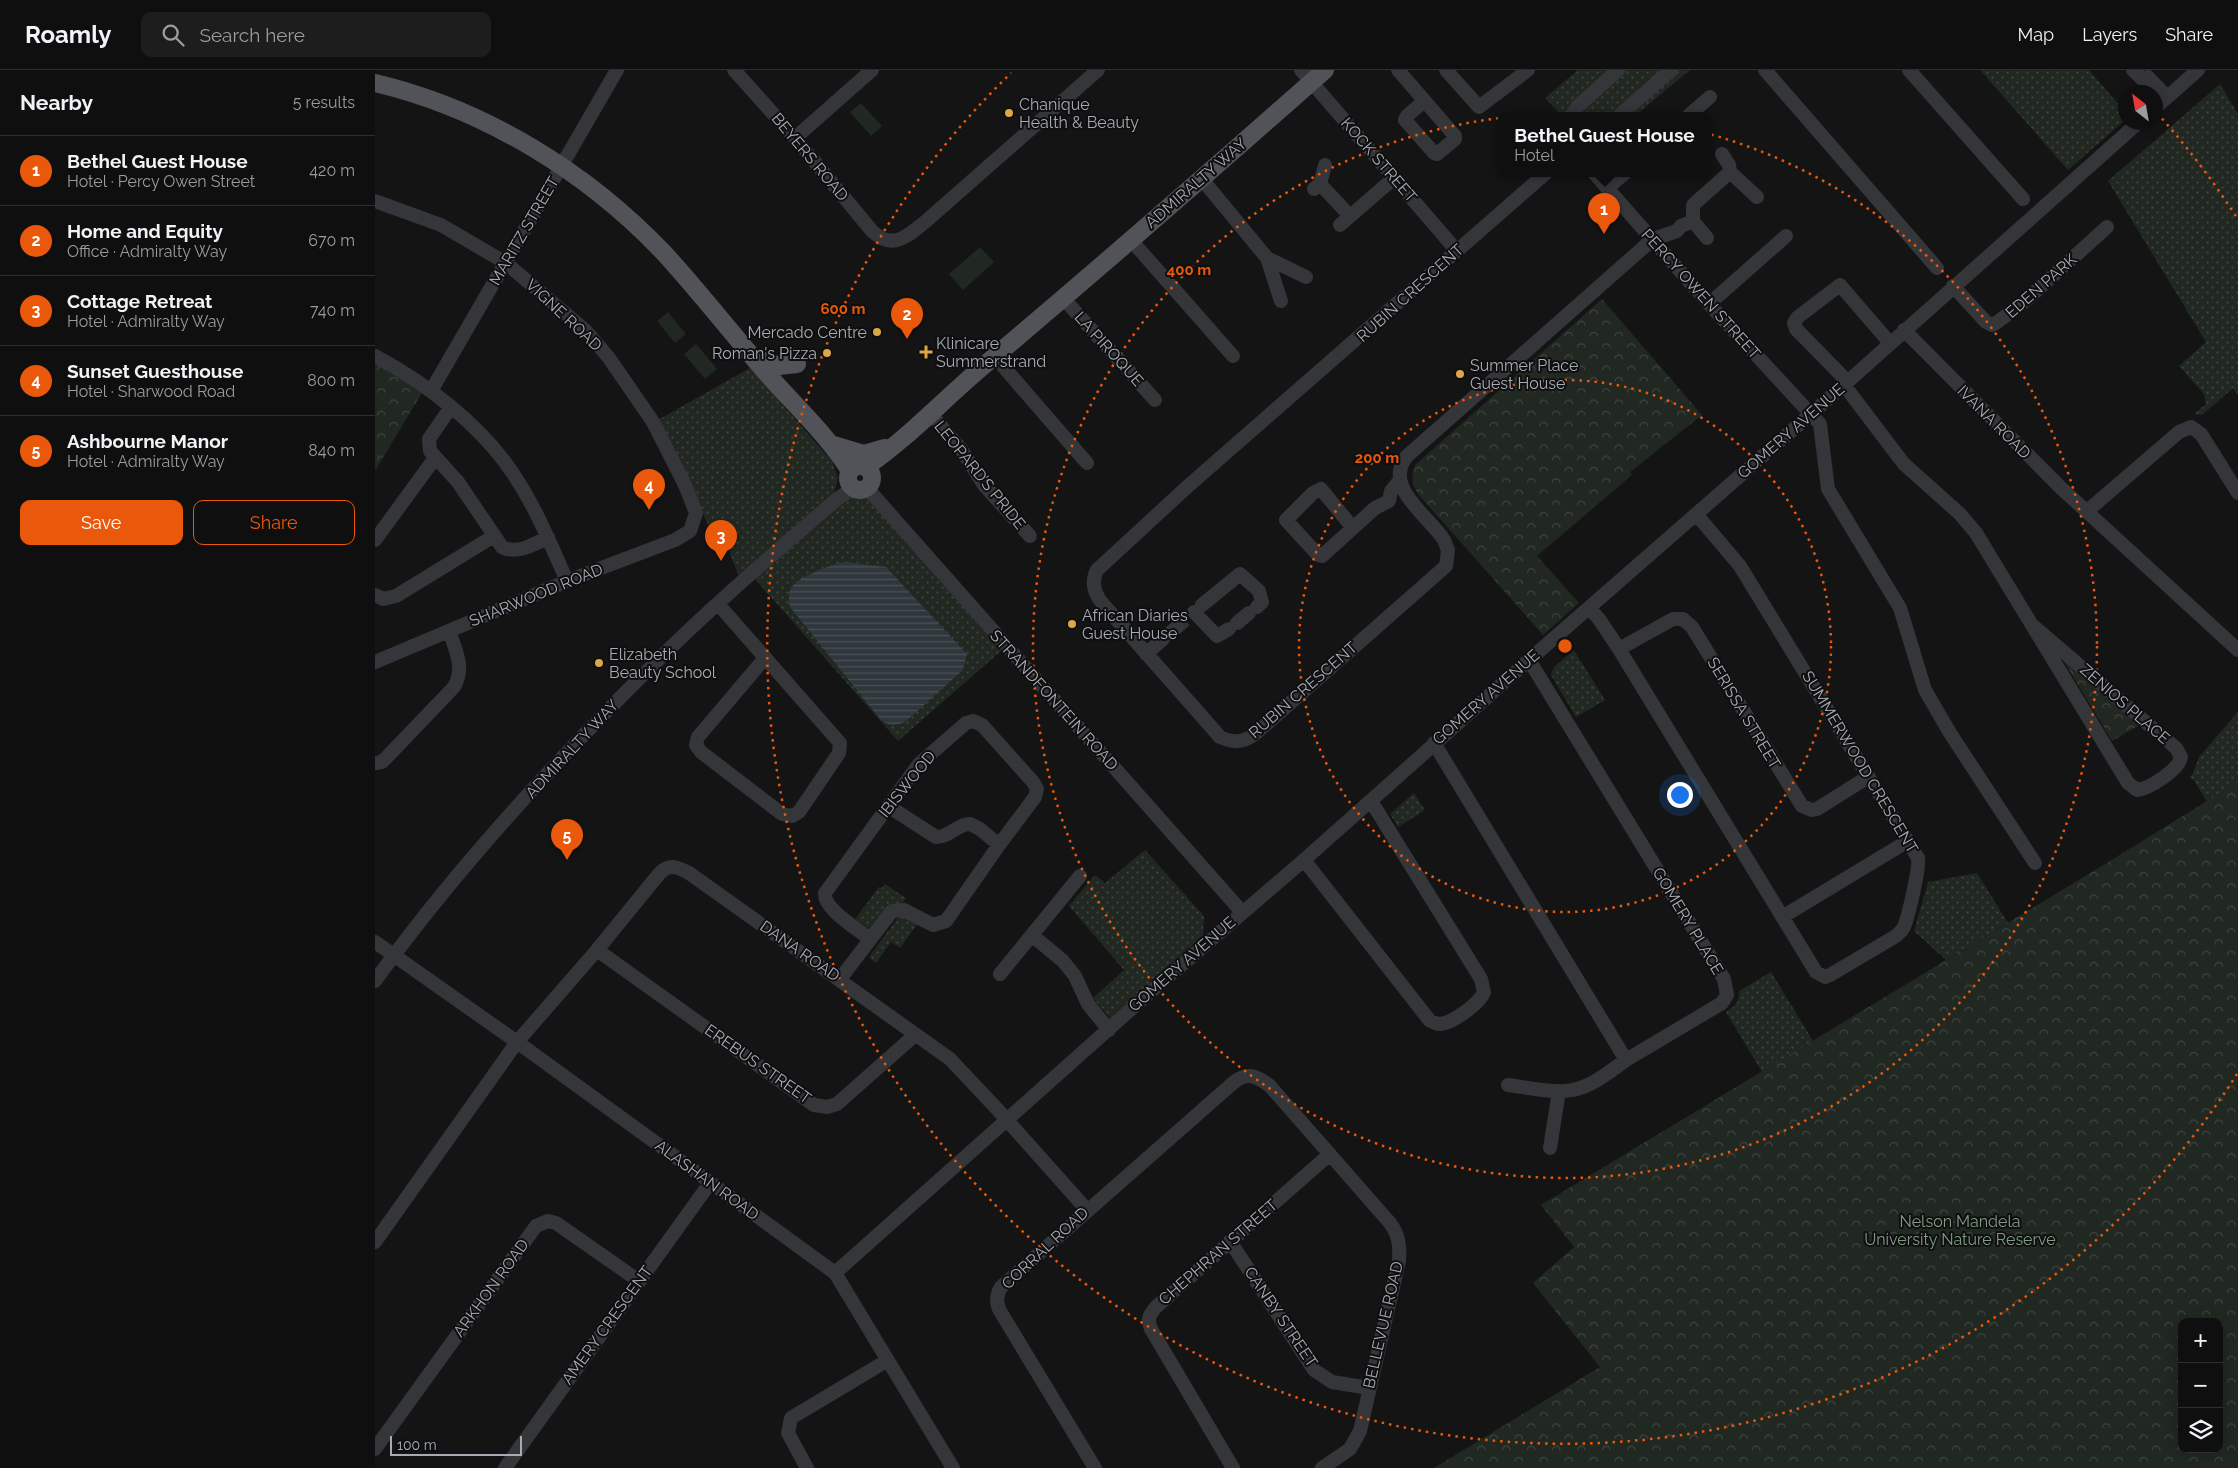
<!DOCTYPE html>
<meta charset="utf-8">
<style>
:root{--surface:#0f0f10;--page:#1d1d1e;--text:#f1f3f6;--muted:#9b9c9f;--line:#2f2f30;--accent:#ea580c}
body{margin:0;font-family:Raleway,sans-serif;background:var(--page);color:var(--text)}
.controls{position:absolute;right:15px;bottom:15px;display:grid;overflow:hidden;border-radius:10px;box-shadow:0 2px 12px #0003}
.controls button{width:45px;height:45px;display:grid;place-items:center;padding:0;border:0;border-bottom:1px solid var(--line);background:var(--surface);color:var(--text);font:25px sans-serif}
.compass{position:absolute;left:1743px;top:15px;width:45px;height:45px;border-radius:50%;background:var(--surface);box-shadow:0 2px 12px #0003;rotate:329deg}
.scale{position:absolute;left:15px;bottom:12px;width:132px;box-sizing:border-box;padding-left:5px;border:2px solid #a7abb4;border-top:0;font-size:14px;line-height:18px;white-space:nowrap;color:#a7abb4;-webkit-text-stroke:4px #0f0f10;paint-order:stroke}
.you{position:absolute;left:1304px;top:724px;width:18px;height:18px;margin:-12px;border:4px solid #fff;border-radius:50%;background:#1a73e8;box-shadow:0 0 0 8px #1a73e833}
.badge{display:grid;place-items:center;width:32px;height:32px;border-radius:50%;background:var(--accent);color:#fff;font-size:16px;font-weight:700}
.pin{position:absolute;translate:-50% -41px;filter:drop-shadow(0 1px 2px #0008)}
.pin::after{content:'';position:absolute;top:26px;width:18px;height:15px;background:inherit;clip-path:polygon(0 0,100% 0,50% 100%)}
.popup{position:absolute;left:1122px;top:42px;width:215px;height:65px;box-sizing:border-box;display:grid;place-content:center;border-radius:10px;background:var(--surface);filter:drop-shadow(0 1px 4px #0005);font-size:16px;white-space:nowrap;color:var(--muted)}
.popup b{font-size:19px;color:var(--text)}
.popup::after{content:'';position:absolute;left:50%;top:100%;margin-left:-10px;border:10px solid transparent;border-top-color:var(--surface)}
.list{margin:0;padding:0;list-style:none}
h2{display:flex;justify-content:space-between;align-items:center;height:65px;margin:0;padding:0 20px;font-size:21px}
h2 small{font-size:16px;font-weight:400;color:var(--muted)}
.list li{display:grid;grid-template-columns:32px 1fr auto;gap:15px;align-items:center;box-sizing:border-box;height:70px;padding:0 20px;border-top:1px solid var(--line)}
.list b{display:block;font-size:19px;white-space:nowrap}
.list p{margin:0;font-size:16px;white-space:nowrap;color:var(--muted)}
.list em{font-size:16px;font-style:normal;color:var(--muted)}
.actions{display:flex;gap:10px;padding:15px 20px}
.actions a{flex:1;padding:11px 0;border:1px solid var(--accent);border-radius:10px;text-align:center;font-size:18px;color:var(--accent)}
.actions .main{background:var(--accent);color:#fff}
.icon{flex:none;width:28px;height:28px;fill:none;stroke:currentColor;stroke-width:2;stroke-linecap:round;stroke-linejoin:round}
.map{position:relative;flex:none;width:1863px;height:1398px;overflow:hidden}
header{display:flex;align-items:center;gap:30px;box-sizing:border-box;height:70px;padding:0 25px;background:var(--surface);border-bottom:1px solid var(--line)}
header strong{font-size:24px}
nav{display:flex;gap:28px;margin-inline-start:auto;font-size:18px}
.search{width:350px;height:45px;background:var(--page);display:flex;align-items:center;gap:12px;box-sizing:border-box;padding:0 18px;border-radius:10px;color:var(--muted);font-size:19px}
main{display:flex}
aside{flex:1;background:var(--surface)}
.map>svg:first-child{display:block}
.grass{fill:url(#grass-dots)}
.park{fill:url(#park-crowns);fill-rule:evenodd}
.garden{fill:#212821}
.water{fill:url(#water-rules)}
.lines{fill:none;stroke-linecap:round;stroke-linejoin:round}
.minor-tunnel{stroke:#313235;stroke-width:14;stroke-dasharray:14 7;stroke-linecap:butt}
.minor{stroke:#35363a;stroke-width:14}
.major{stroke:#525359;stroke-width:18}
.ring{fill:none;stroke:#e8590c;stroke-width:2.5;stroke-dasharray:2.5 5}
.poi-dot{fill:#dca746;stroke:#0f0f10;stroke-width:2}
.labels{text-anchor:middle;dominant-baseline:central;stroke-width:4;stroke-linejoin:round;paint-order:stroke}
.poi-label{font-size:16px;fill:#a7abb4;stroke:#0f0f10;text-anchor:start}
.street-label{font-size:16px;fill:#a7abb4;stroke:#0f0f10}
.park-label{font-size:16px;fill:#809d82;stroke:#0f0f10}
.centre{fill:#e8590c;stroke:#0f0f10;stroke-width:2.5}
.ring-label{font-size:15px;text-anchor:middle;font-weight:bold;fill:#e8590c;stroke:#0f0f10;stroke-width:4;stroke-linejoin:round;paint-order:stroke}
</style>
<header>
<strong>Roamly</strong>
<div class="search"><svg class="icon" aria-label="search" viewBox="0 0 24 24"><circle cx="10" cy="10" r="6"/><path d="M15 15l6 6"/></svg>Search here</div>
<nav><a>Map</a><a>Layers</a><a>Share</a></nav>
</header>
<main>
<aside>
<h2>Nearby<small>5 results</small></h2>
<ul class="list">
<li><span class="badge">1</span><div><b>Bethel Guest House</b><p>Hotel · Percy Owen Street</p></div><em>420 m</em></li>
<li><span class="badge">2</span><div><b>Home and Equity</b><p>Office · Admiralty Way</p></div><em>670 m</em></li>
<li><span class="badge">3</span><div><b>Cottage Retreat</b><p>Hotel · Admiralty Way</p></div><em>740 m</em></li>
<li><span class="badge">4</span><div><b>Sunset Guesthouse</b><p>Hotel · Sharwood Road</p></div><em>800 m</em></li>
<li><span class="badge">5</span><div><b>Ashbourne Manor</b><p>Hotel · Admiralty Way</p></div><em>840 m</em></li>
</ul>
<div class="actions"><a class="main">Save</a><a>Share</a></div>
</aside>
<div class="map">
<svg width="1863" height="1398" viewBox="0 0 1863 1398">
<defs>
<pattern id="grass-dots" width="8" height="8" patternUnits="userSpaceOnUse" patternTransform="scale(1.25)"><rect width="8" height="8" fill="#212821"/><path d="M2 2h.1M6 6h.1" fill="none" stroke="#3e443f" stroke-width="1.8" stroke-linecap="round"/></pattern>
<pattern id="park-crowns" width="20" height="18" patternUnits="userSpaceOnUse" patternTransform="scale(1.25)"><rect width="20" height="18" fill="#212821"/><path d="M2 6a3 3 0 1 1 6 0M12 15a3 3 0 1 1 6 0" fill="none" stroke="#3e443f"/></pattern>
<pattern id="water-rules" width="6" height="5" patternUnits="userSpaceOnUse" patternTransform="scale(1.25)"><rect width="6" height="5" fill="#2f373d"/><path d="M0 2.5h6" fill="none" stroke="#4a5157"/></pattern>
</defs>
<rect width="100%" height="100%" fill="#141415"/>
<path class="grass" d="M1203,0H1315L1261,45H1186L1170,28Z
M1605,0H1714L1750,42V50L1693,100Z
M1845,14L1863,44V325L1858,318L1827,345L1819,344L1831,334L1829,324L1804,296L1831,272L1733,111Z
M375,298L457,391L463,408L459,423L364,506L348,466L340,469L283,350Z
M479,424L492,425L497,429L626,581L523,671L380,509L471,428Z
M1199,580L1230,630L1201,647L1176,605L1179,597Z
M1863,642V712L1832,732L1818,709L1814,708L1818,703L1824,687Z
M1039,723L1050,740L1023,757L1015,744Z
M770,780L829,846L828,866L735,948L718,928L749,900L694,836L720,805L730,813Z
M1602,803L1633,853L1571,890L1539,861L1553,812Z
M510,814L531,828L525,837L499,862L480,849L504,817L507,818Z
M524,846L544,852L525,878L516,872L501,893L494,887Z
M1396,902L1438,971L1387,1002L1351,942C1360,936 1365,932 1364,921Z"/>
<path class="park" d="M1227,229L1327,345L1255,402L1257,405L1162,486L1204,533L1168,565L1043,424C1036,413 1036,407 1040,395Z
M0,292L48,321L0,401Z
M1685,585L1765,655L1737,671Z
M1863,712V1398H1059L1225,1297L1158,1213L1199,1177L1166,1135L1730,794ZM1807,1252H1844V1379H1807Z"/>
<path class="garden" d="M486,33L507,56L496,66L475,42Z
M605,177L619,192L588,220L574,204Z
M293,242L311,264L300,273L282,251Z
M321,274L342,299L330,309L309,284Z"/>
<path class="water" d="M469,492L511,497L592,584L588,600L530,652C520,656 514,656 506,650L415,537C414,531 413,524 416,518C424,506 455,495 469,492Z"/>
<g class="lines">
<path class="minor-tunnel" d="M802,557L810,550"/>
<path class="minor" d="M359,0L420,68L497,161C518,181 532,166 550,152L723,0
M926,0L1082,181
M1023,0L1080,66V69L1062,84L1059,83L1030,50L1032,46L1049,31
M1071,0L1104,37L1153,0
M1390,0L1562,198
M1534,0L1648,129
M1758,0L1767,9L1773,7L1792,27
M1780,38L1823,0
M1197,45L1203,36L1243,0
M1245,45L1296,0
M1314,45L1335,27
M420,68L497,0
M1347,84L1354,95L1355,102
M1171,103L812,417L722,500C716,512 719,523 727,533L845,667C858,673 868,673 880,664L1071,496L1073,480L1069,470C1053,445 1007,417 1032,386L1278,169L1302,161L1306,156L1318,151L1332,168
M1219,103L1334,234L1445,354L1453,419L1525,538L1550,620L1575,663L1660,793
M826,108L892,188L906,231
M945,114L950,95
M1232,118L1250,103
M939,119L945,114L975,146
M0,131L66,155L131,193L211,261L234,288L278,352L310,415L321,443L315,461L300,470L192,511L0,592
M1318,151V135L1355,102L1382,127
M965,155L1019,108
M756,170L858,286
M892,188L931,207
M1578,216L1611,252L1617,255L1621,253L1649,232L1732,157
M688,228L780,330
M1334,234L1411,166
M1529,260L1686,418L1863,580
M0,286C51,313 107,356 139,405C161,438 176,475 192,511
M620,287L712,393
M1473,312L1421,259L1419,253L1423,247L1465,215L1515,273
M1469,315L1529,394L1585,444L1601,463L1753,713L1762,720C1774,719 1805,699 1806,687L1801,678L1656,554
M56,321L242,0
M76,337L54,369L55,381L83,412L127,477C142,485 160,474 173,467
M556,344L586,379L609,415L655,466
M492,418L867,842
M1711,442L1804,362L1816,357L1826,364L1863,423
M978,458L946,419L938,423L911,450L943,485L947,486L1000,438L1014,431L1016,421L1024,411
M0,470L60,388
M0,525L8,529L21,526L119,466
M343,534L465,673L464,683L424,742L417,746L407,744L326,682L321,675L323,667L390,588
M827,535L865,504L884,521L887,532L882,537
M1214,538L1224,549L1244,579L1441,902L1450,907L1455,905L1521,866C1524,863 1527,861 1529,857C1533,847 1545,798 1543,788L1365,496L1321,444
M819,542L842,566L854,559
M862,553L874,543
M795,563L802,557
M1244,579L1298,549H1308L1317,557L1427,736L1437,740L1442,739L1493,707
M771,584L788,569
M1059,673L1251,990L1347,933L1352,925L1349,909L1154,590
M0,693L7,692L12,687L79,617C90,598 81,581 74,561
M513,736L561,767C575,767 582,754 595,754L605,759L624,775
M929,790L1055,951C1056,951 1063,954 1063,954C1076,955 1105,933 1109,922L1106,909L996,731
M1407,847L1533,771
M658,866L688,891L700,906L713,934L734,960
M0,872L142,972L460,1203L578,1398
M222,880L439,1035L452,1037L462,1034L540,965
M625,904L705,806
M465,909L517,841L529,840L558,855L571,851L624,775L660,727L662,719L658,712L607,655L598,651L591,653L544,694L450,823C448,839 483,859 495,869
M0,911C83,796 181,690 282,591C339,534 401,482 462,429L478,418
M1133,1015C1156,1018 1186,1026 1208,1017C1223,1012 1238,999 1251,990
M1175,1078L1184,1021
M855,1171L939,1300L957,1312L994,1318
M0,1172L142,972L222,880L284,804C294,793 303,797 314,803L575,989L623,1040L712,1140
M460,1203L773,924L929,790L1154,590L1469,315L1764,52
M0,1379L161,1156L173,1151L181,1153L264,1211
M130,1398L335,1113
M432,1398L413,1363L416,1348L513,1290
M720,1398L625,1241C621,1233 621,1225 626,1217L858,1013C872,1002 881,1005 895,1016L1015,1153C1024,1165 1025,1176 1024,1191L985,1361L975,1379L947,1398
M858,1398L776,1259C772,1249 774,1245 781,1237L955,1084"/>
<path class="major" d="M0,13C110,39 212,102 289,183C323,220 354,260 387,298C416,332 451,363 475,401
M379,287L404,296L422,294
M456,374L489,384L510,378
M473 408a12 12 0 1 1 24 0a12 12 0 1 1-24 0Z
M491,397C533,368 567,331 606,298C722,200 836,101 950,0"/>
</g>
<g class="ring">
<circle cx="1190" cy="576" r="266"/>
<circle cx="1190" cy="576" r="532"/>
<path d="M1862 1004A797 797 0 1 1 636 3M1782 43A797 797 0 0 1 1862 148"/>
</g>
<g class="poi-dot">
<circle cx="634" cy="43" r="5"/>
<circle cx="502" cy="262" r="5"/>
<path d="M548.5 274.5h5v5h5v5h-5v5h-5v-5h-5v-5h5z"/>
<circle cx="452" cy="283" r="5"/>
<circle cx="1085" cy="304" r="5"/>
<circle cx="697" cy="554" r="5"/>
<circle cx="224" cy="593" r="5"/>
</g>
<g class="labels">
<g class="poi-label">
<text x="644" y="34">Chanique<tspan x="644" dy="18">Health &amp; Beauty</tspan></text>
<text x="492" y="262" text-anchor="end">Mercado Centre</text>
<text x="561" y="273">Klinicare<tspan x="561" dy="18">Summerstrand</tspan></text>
<text x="442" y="283" text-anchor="end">Roman's Pizza</text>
<text x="1095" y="295">Summer Place<tspan x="1095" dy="18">Guest House</tspan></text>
<text x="707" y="545">African Diaries<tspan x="707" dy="18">Guest House</tspan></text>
<text x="234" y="584">Elizabeth<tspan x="234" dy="18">Beauty School</tspan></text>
</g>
<g class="street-label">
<text transform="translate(435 87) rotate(50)">BEYERS ROAD</text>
<text transform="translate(1004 90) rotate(49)">KOCK STREET</text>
<text transform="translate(821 113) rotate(-41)">ADMIRALTY WAY</text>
<text transform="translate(149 161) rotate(-60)">MARITZ STREET</text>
<text transform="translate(1666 216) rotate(-41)">EDEN PARK</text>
<text transform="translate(1035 223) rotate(-42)">RUBIN CRESCENT</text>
<text transform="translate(1326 224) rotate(48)">PERCY OWEN STREET</text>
<text transform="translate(189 245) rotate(43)">VIGNE ROAD</text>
<text transform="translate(734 279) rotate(48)">LA PIROQUE</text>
<text transform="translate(1619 352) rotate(45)">IVANA ROAD</text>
<text transform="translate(1416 361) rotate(-41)">GOMERY AVENUE</text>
<text transform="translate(605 405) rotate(51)">LEOPARD’S PRIDE</text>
<text transform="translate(161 525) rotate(-22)">SHARWOOD ROAD</text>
<text transform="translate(928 620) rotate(-41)">RUBIN CRESCENT</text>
<text transform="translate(1111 627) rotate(-41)">GOMERY AVENUE</text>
<text transform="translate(679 630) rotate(48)">STRANDFONTEIN ROAD</text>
<text transform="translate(1750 634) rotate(41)">ZENIOS PLACE</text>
<text transform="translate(1369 643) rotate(59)">SERISSA STREET</text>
<text transform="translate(197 679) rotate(-47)">ADMIRALTY WAY</text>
<text transform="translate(1485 692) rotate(59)">SUMMERWOOD CRESCENT</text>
<text transform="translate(532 714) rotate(-51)">IBISWOOD</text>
<text transform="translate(1313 851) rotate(59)">GOMERY PLACE</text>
<text transform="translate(425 881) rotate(35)">DANA ROAD</text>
<text transform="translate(807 894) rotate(-41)">GOMERY AVENUE</text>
<text transform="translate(383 994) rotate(35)">EREBUS STREET</text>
<text transform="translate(332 1110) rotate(36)">ALASHAN ROAD</text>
<text transform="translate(670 1178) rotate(-43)">CORRAL ROAD</text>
<text transform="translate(843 1182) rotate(-41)">CHEPHRAN STREET</text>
<text transform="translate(116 1218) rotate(-54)">ARKHON ROAD</text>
<text transform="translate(906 1247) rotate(56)">CANBY STREET</text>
<text transform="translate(232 1255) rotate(-54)">AMERY CRESCENT</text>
<text transform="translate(1008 1255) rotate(-77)">BELLEVUE ROAD</text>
</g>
<g class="park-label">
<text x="1585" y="1151">Nelson Mandela<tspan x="1585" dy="18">University Nature Reserve</tspan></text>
</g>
</g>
<circle cx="1190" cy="576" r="8" class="centre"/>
<g class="ring-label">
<text x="814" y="205">400 m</text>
<text x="468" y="244">600 m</text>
<text x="1002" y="393">200 m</text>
</g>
</svg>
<div class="controls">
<button>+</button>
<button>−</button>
<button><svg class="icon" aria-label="layers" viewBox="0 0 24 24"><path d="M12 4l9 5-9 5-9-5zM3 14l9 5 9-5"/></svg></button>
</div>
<svg class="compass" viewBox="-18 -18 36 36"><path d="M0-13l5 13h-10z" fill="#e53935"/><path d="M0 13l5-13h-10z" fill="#9b9c9f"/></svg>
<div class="scale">100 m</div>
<div class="you"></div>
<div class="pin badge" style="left:1229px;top:164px">1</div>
<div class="popup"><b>Bethel Guest House</b>Hotel</div>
<div class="pin badge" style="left:532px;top:269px">2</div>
<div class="pin badge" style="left:346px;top:491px">3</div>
<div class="pin badge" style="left:274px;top:440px">4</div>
<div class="pin badge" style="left:192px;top:790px">5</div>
</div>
</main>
